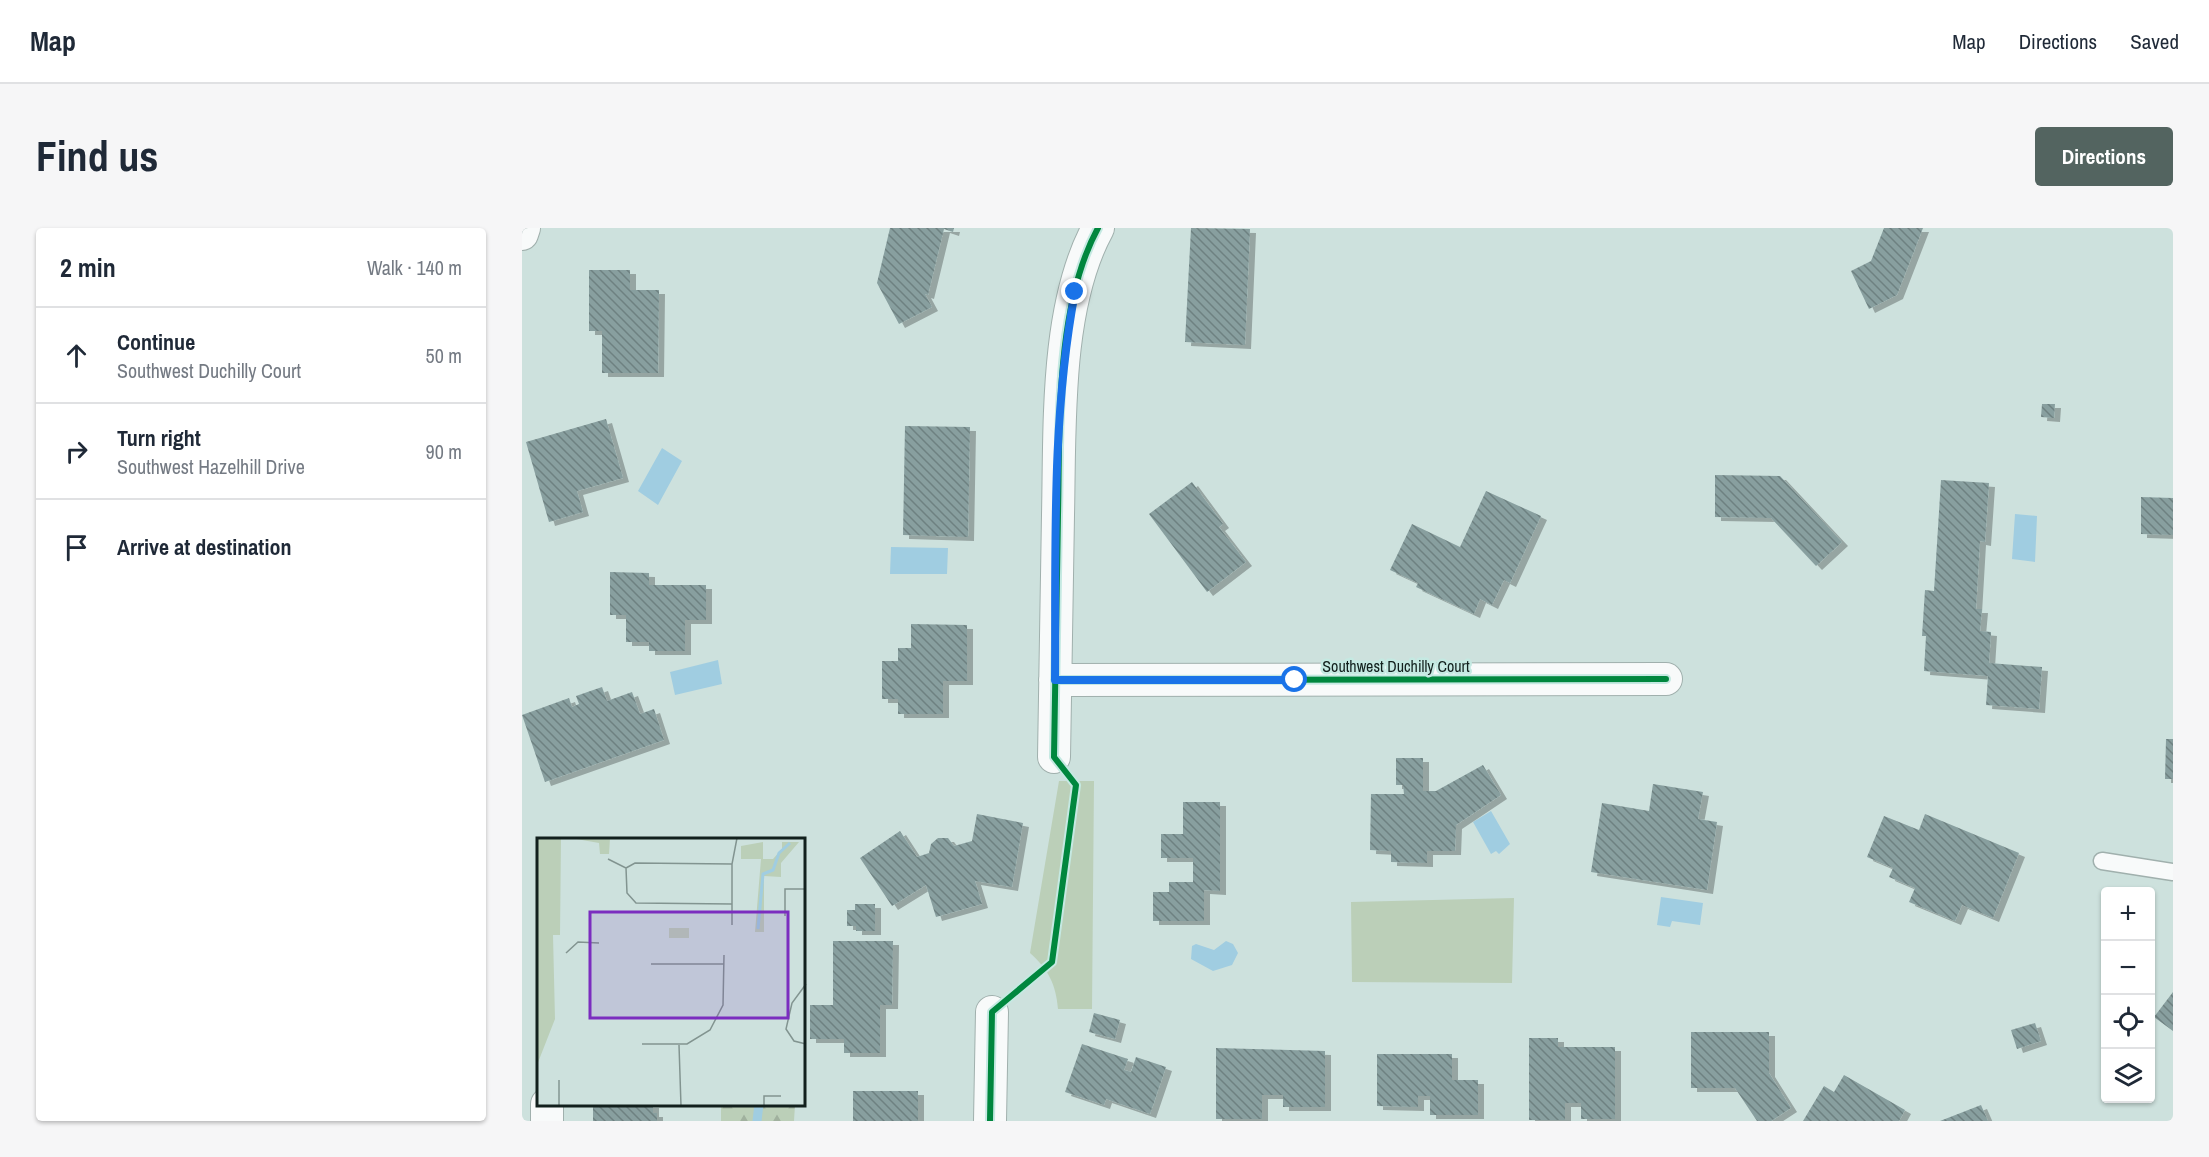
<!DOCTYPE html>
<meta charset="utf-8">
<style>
:root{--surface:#fff;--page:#f6f6f7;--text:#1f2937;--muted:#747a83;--line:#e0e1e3;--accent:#536460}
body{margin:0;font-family:"Archivo Narrow",sans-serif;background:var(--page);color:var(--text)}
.controls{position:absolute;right:18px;bottom:18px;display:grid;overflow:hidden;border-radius:6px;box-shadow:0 2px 4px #0004}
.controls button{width:54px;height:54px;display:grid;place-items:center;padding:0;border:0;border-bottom:2px solid var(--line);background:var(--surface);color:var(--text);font:30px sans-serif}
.stop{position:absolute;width:18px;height:18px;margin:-14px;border:4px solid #1a73e8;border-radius:50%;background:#fff}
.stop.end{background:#1a73e8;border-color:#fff;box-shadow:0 2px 6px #0008}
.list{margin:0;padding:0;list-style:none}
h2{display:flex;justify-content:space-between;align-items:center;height:78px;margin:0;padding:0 24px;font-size:26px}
h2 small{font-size:20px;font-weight:400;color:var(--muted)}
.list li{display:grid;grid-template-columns:39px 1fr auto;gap:18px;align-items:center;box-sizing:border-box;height:96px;padding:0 24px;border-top:2px solid var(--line)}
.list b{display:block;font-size:22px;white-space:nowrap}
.list p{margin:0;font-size:20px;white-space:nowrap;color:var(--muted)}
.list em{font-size:20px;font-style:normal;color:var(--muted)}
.icon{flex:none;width:33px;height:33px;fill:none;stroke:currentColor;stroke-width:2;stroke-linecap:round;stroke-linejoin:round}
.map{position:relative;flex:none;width:1651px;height:893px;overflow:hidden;border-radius:6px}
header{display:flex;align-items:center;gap:36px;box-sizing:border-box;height:84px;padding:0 30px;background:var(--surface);border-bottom:2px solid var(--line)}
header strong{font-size:28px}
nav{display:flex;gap:33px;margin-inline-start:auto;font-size:21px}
.intro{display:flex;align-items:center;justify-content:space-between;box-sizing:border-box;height:144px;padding:0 36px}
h1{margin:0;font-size:42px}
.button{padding:15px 27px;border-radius:6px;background:var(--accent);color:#fff;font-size:21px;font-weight:700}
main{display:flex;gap:36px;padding:0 36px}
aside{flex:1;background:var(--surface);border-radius:6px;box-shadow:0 2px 4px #0004}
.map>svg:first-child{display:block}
.grass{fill:#bbcfb8}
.forest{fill:url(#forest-firs)}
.water{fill:#a0cde1}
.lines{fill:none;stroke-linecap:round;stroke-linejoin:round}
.stream{stroke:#a0cde1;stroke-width:9}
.building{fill:url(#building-back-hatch);filter:url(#shadow)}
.lane-casing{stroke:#a0b0ad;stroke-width:19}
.street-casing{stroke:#a0b0ad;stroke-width:34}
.lane{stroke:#f8fafa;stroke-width:16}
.street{stroke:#f8fafa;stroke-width:32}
.cycleway-casing{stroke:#c5e9e2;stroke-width:10}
.cycleway{stroke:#00873e;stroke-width:6}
.route{stroke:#1a73e8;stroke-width:8}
.labels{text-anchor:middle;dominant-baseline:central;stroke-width:5;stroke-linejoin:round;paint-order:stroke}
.street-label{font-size:16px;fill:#12201d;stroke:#c5e9e2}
.inset-river{fill:none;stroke:#a0cde1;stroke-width:3}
.inset-road{fill:none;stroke:#829490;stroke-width:1.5}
.view{fill:#7b2cbf;fill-opacity:0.15;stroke:#7b2cbf;stroke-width:3}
.inset-edge{fill:none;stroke:#12201d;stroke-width:3}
</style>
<header>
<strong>Map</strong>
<nav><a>Map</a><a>Directions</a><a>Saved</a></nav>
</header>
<div class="intro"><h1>Find us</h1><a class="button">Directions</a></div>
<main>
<aside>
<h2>2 min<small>Walk · 140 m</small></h2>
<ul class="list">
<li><svg class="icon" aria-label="ahead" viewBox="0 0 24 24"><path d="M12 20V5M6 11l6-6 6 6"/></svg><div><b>Continue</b><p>Southwest Duchilly Court</p></div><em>50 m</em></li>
<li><svg class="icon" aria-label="right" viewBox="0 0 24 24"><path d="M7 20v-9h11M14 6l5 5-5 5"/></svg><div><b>Turn right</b><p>Southwest Hazelhill Drive</p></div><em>90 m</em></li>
<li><svg class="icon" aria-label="arrive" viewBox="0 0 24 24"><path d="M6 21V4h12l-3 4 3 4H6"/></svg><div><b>Arrive at destination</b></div></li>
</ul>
</aside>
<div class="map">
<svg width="1651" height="893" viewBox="0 0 1651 893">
<defs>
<pattern id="forest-firs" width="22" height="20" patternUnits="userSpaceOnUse" patternTransform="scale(1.5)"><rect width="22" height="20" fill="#bbcfb8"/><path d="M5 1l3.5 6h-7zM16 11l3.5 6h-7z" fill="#a0b19e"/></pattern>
<pattern id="building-back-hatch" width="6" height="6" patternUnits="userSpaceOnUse" patternTransform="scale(1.5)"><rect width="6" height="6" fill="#889f9f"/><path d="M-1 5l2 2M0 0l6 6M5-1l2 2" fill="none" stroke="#6e8181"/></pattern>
<filter id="shadow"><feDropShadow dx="6" dy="4" stdDeviation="0" flood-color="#0004"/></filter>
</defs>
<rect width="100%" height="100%" fill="#cde1dd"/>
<path class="grass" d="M537,553H572L570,781H536C534,756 526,741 508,725Z
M992,670L990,755L830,754L829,674Z"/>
<path class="forest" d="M199,877H273L272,893H199Z"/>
<path class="water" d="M140,220L160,233L136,277L116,263Z
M1493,286L1515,288L1513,334L1490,331Z
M369,319L426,320L425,346H368Z
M196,432L200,456L153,467L148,444Z
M969,583L988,616L977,626L974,623L969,626L951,594Z
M1139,669L1181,675L1178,697L1150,693L1148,699L1135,697Z
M704,713L711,716L716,725L710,737L691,743L669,731L670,718L674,716L692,722Z"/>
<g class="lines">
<path class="stream" d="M235,893L237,876"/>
</g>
<path class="building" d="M368,0H432L431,4L422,1L406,67L403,66L410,79L377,96L355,55Z
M669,0L728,1L723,117L663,114Z
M1362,0H1401L1375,67L1347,81L1329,43L1349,33Z
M67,42H108V62H137L136,145H80V103H67Z
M1520,176H1533L1532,190L1519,189Z
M84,191L101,250L55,263L61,284L27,294L4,214Z
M383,198L448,199L446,309L381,307Z
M1193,247L1258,248L1320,314L1294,338L1249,290L1193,289Z
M1419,252L1467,255L1463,314L1458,313L1454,381H1460L1458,403L1469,404L1467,435L1520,439L1517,481L1464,477L1466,448L1402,443L1404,408H1400L1403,362L1412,363Z
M670,254L701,296L697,299L724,334L685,364L627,286Z
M964,263L1019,288L988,355L982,352L970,377L958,371L952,386L894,359L896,355L868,342L890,296L938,319Z
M1619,269L1651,270V307L1619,306Z
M88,344L127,345V357H184V392H163V423H127V414H104V387H88Z
M389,396L445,397V453H421V486H376V471H360V433H376V420H389Z
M80,459L85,473L110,464L118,486L132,481L142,512L23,554L0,487L47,470L50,479L57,476L54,468Z
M1644,511H1651V551H1643Z
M874,530H901V563H914L961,537L979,567L934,597L933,623H905V635L869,634V623L848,622L849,566H882L881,557H874Z
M1131,556L1181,564L1176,591L1195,594L1185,662L1069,644L1080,575L1127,583Z
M661,574H698V663L682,662V693H631V664H647V654H671V630H639V606H661Z
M455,586L501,595L490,659L453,653L460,676L414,689L404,657L370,678L338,630L378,603L395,629L407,625L409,616L416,610H426L432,618L450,613Z
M1403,586L1497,625L1471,690L1440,677L1433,693L1387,674L1393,660L1367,649L1371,640L1345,629L1362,588L1397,602Z
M333,676H353V703H334V698H325V682H333Z
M311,713H371L370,777H358V825H322V811H288V777H311Z
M1651,764V803L1632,789Z
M572,785L598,792L593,811L567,804Z
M1513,795L1519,813L1495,821L1489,802Z
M1169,804H1247V845L1269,880L1249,893H1235L1213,860H1169Z
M1007,810H1036V819H1093V891H1059V875H1043V892H1007Z
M560,816L606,831L602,842L609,844L614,829L644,839L628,886L584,871L582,877L543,864Z
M694,820L803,823V879H761V867H740V891H694Z
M855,826H930V852H956V887H908V868H896V879L855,878Z
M1322,847L1383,882L1377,893H1281L1302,858L1312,864Z
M331,863H396V893H331Z
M71,876H131V885H135V893H71Z
M1459,877L1466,893H1418Z"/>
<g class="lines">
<defs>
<path id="lane" d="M1580,633L1651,644"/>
<path id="street" d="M0,6L2,0
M533,452L1144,451
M532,529C533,448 534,367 536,287C538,199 533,79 576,0
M25,893V876
M468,893L470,784"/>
</defs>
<use href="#lane" class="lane-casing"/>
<use href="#street" class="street-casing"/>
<use href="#lane" class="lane"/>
<use href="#street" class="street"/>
<defs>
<path id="cycleway" d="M533,452L1144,451
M468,893L470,784L530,734L554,557L532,529C533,448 534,367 536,287C538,199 533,79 576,0"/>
</defs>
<use href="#cycleway" class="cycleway-casing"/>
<use href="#cycleway" class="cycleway"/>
</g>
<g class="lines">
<path class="route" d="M553,64C529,191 534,324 533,452H773"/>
</g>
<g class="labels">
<g class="street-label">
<text x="874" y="438">Southwest Duchilly Court</text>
</g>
</g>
<g transform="translate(15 610)">
<rect width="268" height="268" fill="#cde1dd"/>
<path d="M132,90H152V100H132Z" fill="#bbcfb8"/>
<path d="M0,0H24L23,97H16L18,181L0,227ZM34,0H73L72,16H63L62,5ZM226,4V21H236L245,11V4H262L244,25V39L227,38V94H218L224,21H204V8Z" fill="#bbcfb8"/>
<path class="inset-river" d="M221,91L226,36L236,32L242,15L253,5"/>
<path class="inset-road" d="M71,21L89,30L90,55L99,65L195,66M89,30L98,25L195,26M248,78V51H269M195,87V26L200,0M29,115L41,104L62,105M114,126H187M269,146L255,165L249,191L257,203L269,206M105,206H150L173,192L186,167L187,117M142,207L144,268M22,242V268M227,268V258H244"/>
<path class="view" d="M53,74H251V180H53Z"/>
<rect width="268" height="268" class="inset-edge"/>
</g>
</svg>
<div class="controls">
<button>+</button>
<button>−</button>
<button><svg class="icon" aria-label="locate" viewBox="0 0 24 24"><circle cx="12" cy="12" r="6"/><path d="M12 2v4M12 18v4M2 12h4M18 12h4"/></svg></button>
<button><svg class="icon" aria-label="layers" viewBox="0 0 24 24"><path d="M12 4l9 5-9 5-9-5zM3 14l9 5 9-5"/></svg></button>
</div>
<div class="stop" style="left:773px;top:452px"></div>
<div class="stop end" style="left:553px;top:64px"></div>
</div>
</main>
